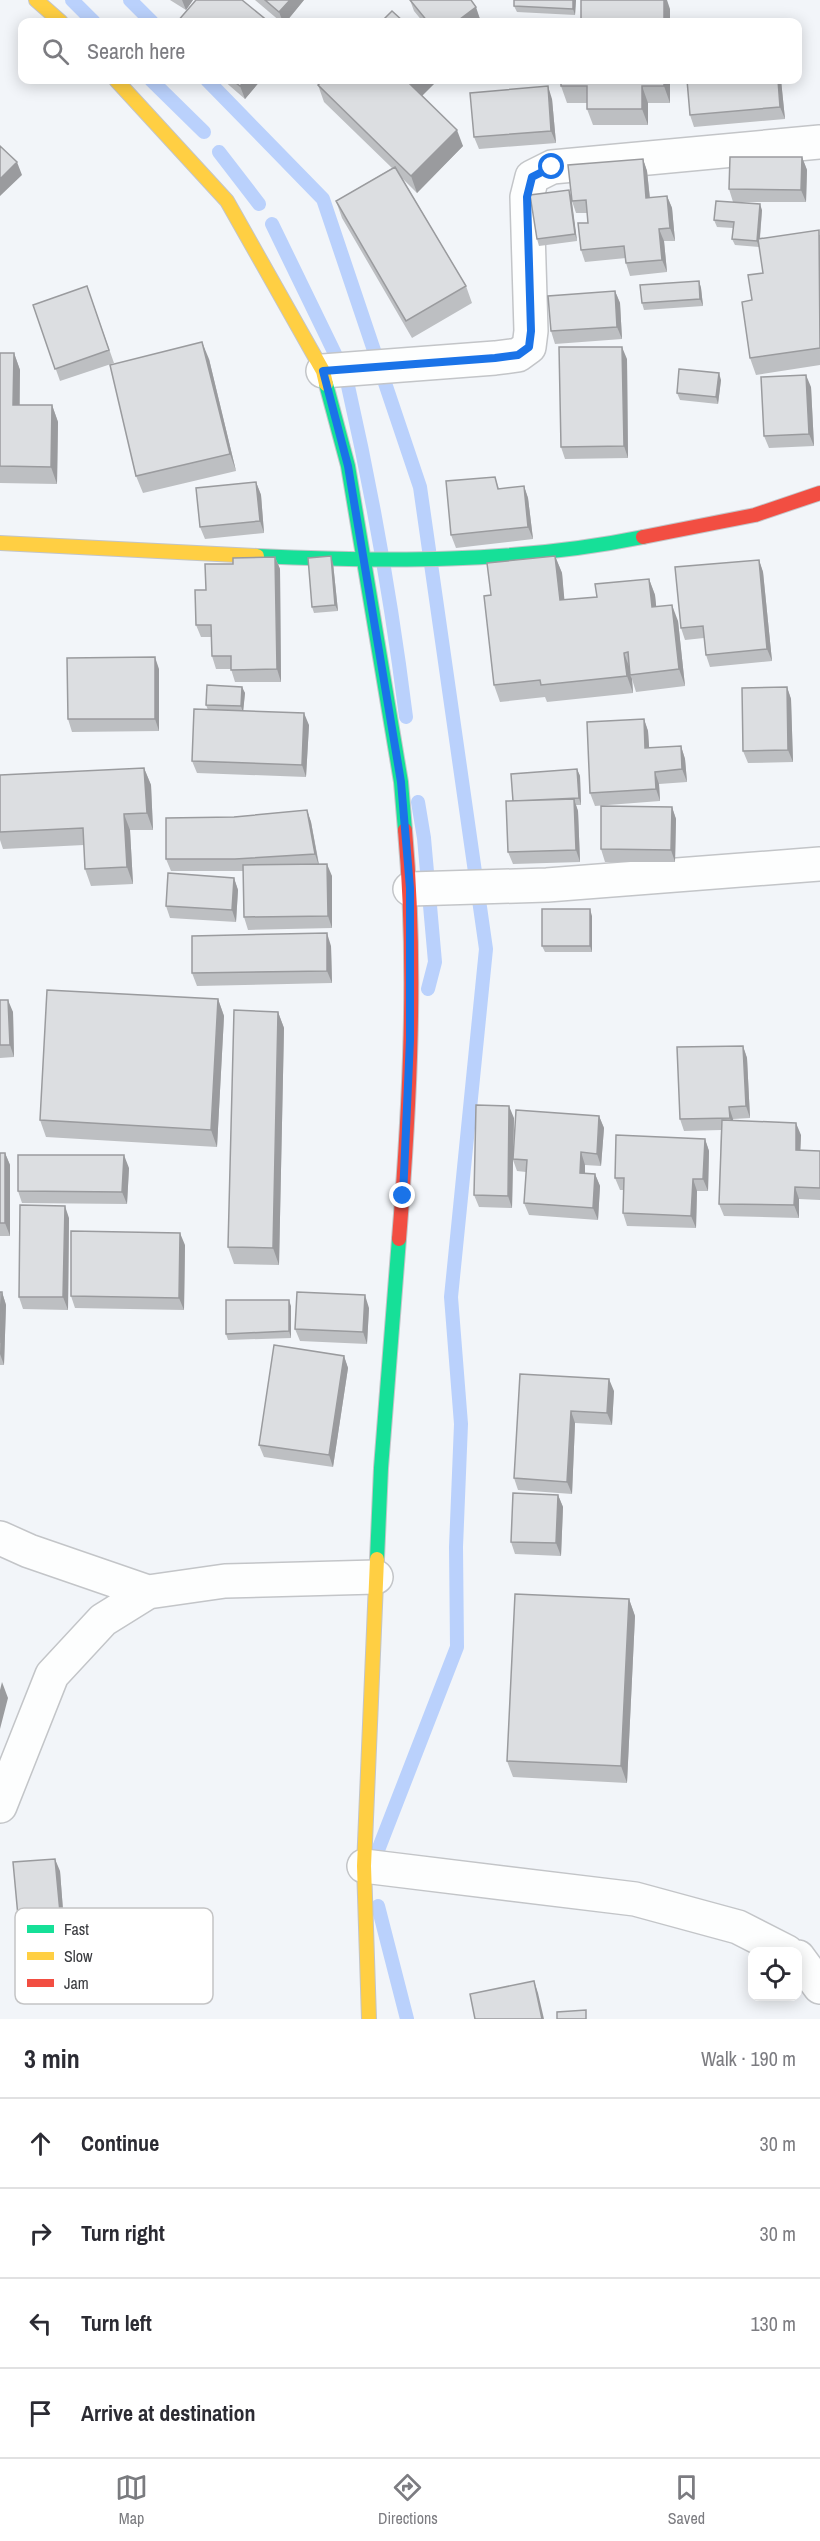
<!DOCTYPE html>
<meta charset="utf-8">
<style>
:root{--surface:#fff;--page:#f2f2f3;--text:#2b2b33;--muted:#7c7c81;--line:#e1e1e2;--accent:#7a7b7f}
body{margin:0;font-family:"Archivo Narrow",sans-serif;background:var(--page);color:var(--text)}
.controls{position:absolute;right:18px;bottom:18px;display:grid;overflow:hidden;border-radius:12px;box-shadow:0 3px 15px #0003}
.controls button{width:54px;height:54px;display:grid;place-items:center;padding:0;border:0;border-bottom:2px solid var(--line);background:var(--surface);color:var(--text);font:30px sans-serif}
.stop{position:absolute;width:18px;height:18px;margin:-14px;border:4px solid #1a73e8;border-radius:50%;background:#fff}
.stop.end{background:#1a73e8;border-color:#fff;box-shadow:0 2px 6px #0008}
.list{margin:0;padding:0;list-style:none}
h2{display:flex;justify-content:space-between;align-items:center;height:78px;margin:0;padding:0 24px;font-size:26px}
h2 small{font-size:20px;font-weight:400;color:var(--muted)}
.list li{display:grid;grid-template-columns:39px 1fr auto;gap:18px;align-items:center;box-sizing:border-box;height:90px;padding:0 24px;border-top:2px solid var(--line)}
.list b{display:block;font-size:22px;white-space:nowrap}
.list em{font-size:20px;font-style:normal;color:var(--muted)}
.icon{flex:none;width:33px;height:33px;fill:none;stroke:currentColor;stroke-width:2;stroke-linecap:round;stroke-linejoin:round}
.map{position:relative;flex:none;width:820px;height:2019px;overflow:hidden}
.search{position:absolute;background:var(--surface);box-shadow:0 3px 15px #0003;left:18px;right:18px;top:18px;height:66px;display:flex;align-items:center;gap:15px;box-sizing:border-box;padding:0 21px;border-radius:12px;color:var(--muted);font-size:22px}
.sheet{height:438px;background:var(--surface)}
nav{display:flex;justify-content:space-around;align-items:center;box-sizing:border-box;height:84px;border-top:2px solid var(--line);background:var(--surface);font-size:16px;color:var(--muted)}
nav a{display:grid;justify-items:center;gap:3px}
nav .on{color:var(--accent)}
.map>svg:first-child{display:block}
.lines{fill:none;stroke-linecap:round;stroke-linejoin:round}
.stream{stroke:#bad1fc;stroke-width:14}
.street-casing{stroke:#c3c5c8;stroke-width:36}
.fast-casing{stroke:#c3c5c8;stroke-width:16}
.slow-casing{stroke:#c3c5c8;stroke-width:16}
.jam-casing{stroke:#c3c5c8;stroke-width:16}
.street{stroke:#fdfefe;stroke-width:33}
.fast{stroke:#16e098;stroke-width:14}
.slow{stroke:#ffcf43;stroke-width:14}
.jam{stroke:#f24e42;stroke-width:14}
.wall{fill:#bdbfc2}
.shaded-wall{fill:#9a9b9e}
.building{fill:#dcdee1;stroke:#9a9b9e;stroke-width:1.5}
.route{stroke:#1a73e8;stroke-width:8}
.key{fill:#fff;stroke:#c4c4c5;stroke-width:1.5}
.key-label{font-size:16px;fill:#393a3e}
</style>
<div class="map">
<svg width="820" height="2019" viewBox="0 0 820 2019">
<rect width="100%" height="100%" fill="#f2f5f9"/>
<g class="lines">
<path class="stream" d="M72,0L94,22
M130,0L152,22
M151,80L204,132
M207,80L323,199L420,487L486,949L451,1297L461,1424L456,1547L457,1647L375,1858
M219,152L259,204
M272,224L339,362
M348,386C373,496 392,605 406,717
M418,802L424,838L435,962L428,989
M378,1906L407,2019"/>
<defs>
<path id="street" d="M323,371L495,358L518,355L529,347L531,331L527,197L532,177L552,167L820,142
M410,889L547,885L820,864
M0,1538L29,1551L148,1592
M0,1806L52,1675L103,1620L148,1592L225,1581L376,1577
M364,1866L635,1899L738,1927L787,1952
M798,1957L820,1987"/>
<path id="fast" d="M326,384L348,466L401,782L405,830
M257,556C385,562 516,563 643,537
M377,1559L381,1468L399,1239"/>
<path id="slow" d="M36,0L61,22
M116,80L227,201L323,371L326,384
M0,543L257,556
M369,2019L364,1866L377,1559"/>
<path id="jam" d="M643,537L755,515L820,493
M399,1239C410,1104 417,966 405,830"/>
</defs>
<use href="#street" class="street-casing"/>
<use href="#fast" class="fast-casing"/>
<use href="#slow" class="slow-casing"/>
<use href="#jam" class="jam-casing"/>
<use href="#street" class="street"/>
<use href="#fast" class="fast"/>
<use href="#slow" class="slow"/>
<use href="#jam" class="jam"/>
</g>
<path class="wall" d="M170,0H193L186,10Z
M255,0H304L286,22H281Z
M410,0H471L480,19L476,22H423L414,11Z
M576,0L575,15L517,12L514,6Z
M223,80H261L245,99Z
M438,80L422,95L463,146L417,193L402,178L466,286L472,303L412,338L342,218L336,201L392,168L324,102L318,85Z
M670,80V103H648V125H593L587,109V103H567L561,86Z
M687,80H781L785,119L694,127L690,115Z
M552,99L556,143L479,149L474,137Z
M802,157L807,170L806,202H733L729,189Z
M643,159L647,171L650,198L667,196L672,208L675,241H664L667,272L630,276L626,263V258L585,262L581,250L588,223L587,213H576L572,201L577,241L539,246L537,239L571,196Z
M762,210L760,239L820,235V365L756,375L750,358L752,300L763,273L759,247L735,245L732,239L733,228L717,227L714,220Z
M699,281L701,288L703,306L644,310L642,303Z
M87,286L114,363L60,381L33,305Z
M615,291L620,303L622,339L555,344L551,331Z
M0,353H14L20,370V405H52L58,422L57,484L0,483Z
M209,359L236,471L143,493L136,476Z
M627,359L628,458L565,459L561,447Z
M721,380L718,404L680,400L677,393Z
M811,387L814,446L769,448L764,436Z
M495,477L499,489L524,486L528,498L533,539L456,548L451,535Z
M256,482L261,495L264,533L205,539L200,527Z
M555,556L562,573L564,600L597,597L649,579L655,595L656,606L678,621L685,686L636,692L632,679L633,693L547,702L545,697L500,702L494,685L491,595Z
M275,557L280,569L281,682H235L231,669H216L212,656V637H201L196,625L206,590L233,564Z
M759,560L763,572L772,661L710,667L706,655L704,638L685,640L681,628Z
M333,563L338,611L314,613L312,607Z
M159,669V731L72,732L68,719Z
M242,687L245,693L243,711L309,725L306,777L197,773L192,761L208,710L206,705Z
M787,687L791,699L793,762L748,763L743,751Z
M644,719L648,731L649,748L681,746L685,759L687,782L659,784L660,801L595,806L590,793Z
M144,768L151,785L153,830H130L133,884L91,886L85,869L84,845L3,849L0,840V832Z
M577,769L580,776L581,805H576L578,811L580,862L513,864L508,852L513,801Z
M672,807L676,819L675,862H605L601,849Z
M307,810L311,822L319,864L332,876V928L248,930L244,917L243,871H171L166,859L234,817Z
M234,878L238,890L236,922L170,918L166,906Z
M592,916V952H545L542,946Z
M331,946L332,983L197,986L192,973Z
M218,999L224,1016L217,1147L46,1137L40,1120Z
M0,1000L13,1012L14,1057L0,1058Z
M278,1012L284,1028L279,1265L234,1264L228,1247Z
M743,1046L747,1058L750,1118L733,1119V1121L801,1135L800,1150L820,1151V1200L799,1199V1218L724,1216L719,1204L721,1130L684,1131L680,1119Z
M599,1116L604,1128L601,1166L585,1165V1174H595L600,1186L598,1220L529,1215L524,1203L526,1172L517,1171L513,1160L512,1208L479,1207L474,1195L514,1118L513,1154Z
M705,1139L709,1151L708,1191H697L696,1228L627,1226L623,1213L624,1190H620L615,1178Z
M0,1153H5L10,1165V1236H0Z
M129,1168L127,1204L22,1203L18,1191Z
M69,1218L68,1310L23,1309L19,1297Z
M185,1245L184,1310L75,1308L71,1296Z
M0,1292H2L6,1305L4,1365H0Z
M291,1306V1338L228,1340L226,1334Z
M369,1308L367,1344L300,1341L295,1329Z
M344,1356L348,1368L333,1467L264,1457L259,1445Z
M520,1374L614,1391L612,1425L575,1423L572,1494L518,1490L514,1478Z
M558,1495L563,1507L561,1556L515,1554L511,1542Z
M629,1599L635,1616L627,1783L513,1777L507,1761Z
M60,1871L65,1936L23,1939L19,1927Z"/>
<path class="shaded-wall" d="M182,0H193L186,10Z
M290,0H304L286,22H283L279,12Z
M573,0H576L575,15L573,9Z
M664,0H667L670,9V22H664Z
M476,7L480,19L476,22H456Z
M246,80H261L245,99L240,86Z
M415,80H438L417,101L410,84Z
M664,80H670V103L664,86Z
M778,80H781L785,119L780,107Z
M548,86L552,99L556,143L551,131Z
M642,86L648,103V125L642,109Z
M457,130L463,146L417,193L411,176Z
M802,157L807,170L806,202L801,190Z
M643,159L647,171L651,210L646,198Z
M17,162L22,175L0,196V179Z
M569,190L571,196L577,241L575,234Z
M667,196L672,208L675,241L670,228Z
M760,204L762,210L759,247L757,241Z
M659,229L664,241L667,272L662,260Z
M699,281L701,288L703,306L700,299Z
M615,291L620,303L622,339L617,327Z
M202,342L209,359L236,471L230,454Z
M622,347L627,359L628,458L624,446Z
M14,353L20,370L19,422L13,405Z
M719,373L721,380L718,404L716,397Z
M806,375L811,387L814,446L809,434Z
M52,405L58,422L57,484L51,467Z
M256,482L261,495L264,533L260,521Z
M524,486L528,498L533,539L528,527Z
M331,556L333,563L338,611L335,605Z
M555,556L562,573L566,617L560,600Z
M275,557L280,569L281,682L277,669Z
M759,560L763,572L772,661L767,649Z
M649,579L655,595L658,624L652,607Z
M672,605L678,621L685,686L679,669Z
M624,653L630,669V675L632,679L633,693L627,676Z
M155,657L159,669V731L155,719Z
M242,687L245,693L243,713L241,706Z
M787,687L791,699L793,762L788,750Z
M304,713L309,725L306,777L302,765Z
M644,719L648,731L650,760L645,748Z
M681,746L685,759L687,782L682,769Z
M144,768L151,785L153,830L147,813Z
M577,769L580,776L581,805L579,798Z
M655,772L659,784L660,801L656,789Z
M574,799L578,811L580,862L576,850Z
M672,807L676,819L675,862L671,850Z
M307,810L311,822L319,866L315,854Z
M124,814L130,830L133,884L127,867Z
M327,864L332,876V928L328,916Z
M234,878L238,890L236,922L232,910Z
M590,909L592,916V952L590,946Z
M327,933L331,946L332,983L327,971Z
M218,999L224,1016L217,1147L211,1130Z
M8,1000L13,1012L14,1057L10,1045Z
M278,1012L284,1028L279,1265L273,1248Z
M743,1046L747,1058L750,1118L746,1106Z
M509,1106L514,1118L512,1208L508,1196Z
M729,1107L733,1119L734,1130L730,1118Z
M599,1116L604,1128L601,1166L597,1154Z
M796,1123L801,1135L800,1162L796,1150Z
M705,1139L709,1151L708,1191L703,1179Z
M581,1152L585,1165V1186L580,1173Z
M5,1153L10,1165V1236L5,1223Z
M124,1155L129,1168L127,1204L122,1192Z
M595,1174L600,1186L598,1220L593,1208Z
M693,1179L697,1191L696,1228L691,1216Z
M795,1187L799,1199V1218L794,1205Z
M65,1206L69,1218L68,1310L63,1297Z
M180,1233L185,1245L184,1310L179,1298Z
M2,1292L6,1305L4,1365L0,1354Z
M365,1295L369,1308L367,1344L363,1332Z
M289,1300L291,1306V1338L289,1331Z
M344,1356L348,1368L333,1467L329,1455Z
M609,1379L614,1391L612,1425L607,1413Z
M571,1411L575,1423L572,1494L567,1482Z
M558,1495L563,1507L561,1556L556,1543Z
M629,1599L635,1616L627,1783L621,1766Z
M2,1682L8,1698L0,1729V1690Z
M55,1859L60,1871L65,1936L61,1923Z
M534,1981L538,1993L544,2019H542Z"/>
<path class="building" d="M196,0H242L269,22H177Z
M265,0H290L279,12Z
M410,0H471L476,7L456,22H428Z
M514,0H573V9L514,6Z
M581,0H664V22H581Z
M392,11L404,22H381Z
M232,80H246L240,86Z
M324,80H415L410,84L457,130L411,176L318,85Z
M561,80H664V86H642V109H587V86H561Z
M687,80H778L780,107L690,115Z
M548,86L551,131L474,137L470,93Z
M0,146L17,162L0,179Z
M730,157H802L801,190L729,189Z
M643,159L646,198L667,196L670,228L659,229L662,260L626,263L624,246L581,250L578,223H588L586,200L572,201L568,165Z
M395,167L466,286L406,321L336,201Z
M569,190L575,234L537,239L530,195Z
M716,201L760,204L757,241L732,239L734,222L714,220Z
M819,230L820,348L750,358L742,302L752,300L748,275L763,273L758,239Z
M699,281L700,299L642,303L640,285Z
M87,286L109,350L55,369L33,305Z
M615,291L617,327L551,331L548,296Z
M202,342L230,454L136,476L110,365Z
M559,347H622L624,446L561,447Z
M0,353H14L13,405H52L51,467L0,466Z
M679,369L719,373L716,397L677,393Z
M806,375L809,434L764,436L761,377Z
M495,477L498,489L524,486L528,527L451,535L446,481Z
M256,482L260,521L200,527L196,488Z
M331,556L335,605L312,607L308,558Z
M555,556L560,600L597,597L595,584L649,579L652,607L672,605L679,669L630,675L628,652L624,653L627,676L541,685L540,680L494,685L484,596L491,595L487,563Z
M275,557L277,669L231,670V656H212L211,625H196L195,590H206L205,564H233V558Z
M759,560L767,649L706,655L703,626L681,628L675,567Z
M155,657V719H68L67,658Z
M207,685L242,687L241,706L206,705Z
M787,687L788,750L743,751L742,688Z
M194,709L304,713L302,765L192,761Z
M644,719L645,748L681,746L682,769L655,772L656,789L590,793L587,722Z
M144,768L147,813L124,814L127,867L85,869L83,828L0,832V775Z
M577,769L579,798L513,801L511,774Z
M574,799L576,850L508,852L506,801Z
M601,806L672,807L671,850L601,849Z
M307,810L315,854L235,859H166V818L234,817Z
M327,864L328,916L244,917L243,865Z
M168,873L234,878L232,910L166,906Z
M542,909H590V946H542Z
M327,933V971L192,973V936Z
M47,990L218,999L211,1130L40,1120Z
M0,1000H8L10,1045H0Z
M234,1010L278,1012L273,1248L228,1247Z
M743,1046L746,1106L729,1107L730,1118L680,1119L677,1047Z
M476,1105L509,1106L508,1196L474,1195Z
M516,1110L599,1116L597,1154L581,1152L580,1173L595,1174L593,1208L524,1203L527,1160L513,1159Z
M722,1120L796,1123V1150L820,1151V1188L795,1187L794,1205L719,1204Z
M616,1135L705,1139L703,1179H693L691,1216L623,1213L624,1178H615Z
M0,1153H5V1223H0Z
M18,1155H124L122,1192L18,1191Z
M20,1205L65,1206L63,1297H19Z
M71,1231L180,1233L179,1298L71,1296Z
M0,1292H2L0,1343Z
M297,1292L365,1295L363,1332L295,1329Z
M226,1300H289V1331L226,1334Z
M274,1345L344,1356L329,1455L259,1445Z
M520,1374L609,1379L607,1413L571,1411L567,1482L514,1478Z
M513,1493L558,1495L556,1543L511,1542Z
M515,1594L629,1599L621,1766L507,1761Z
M55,1859L61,1923L19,1927L13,1862Z
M534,1981L542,2019H475L470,1994Z
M586,2010V2019H557V2012Z"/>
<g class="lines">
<path class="route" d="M403,1196L410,1040V888L401,782L348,466L323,371L495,358L518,355L529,347L531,331L527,197L532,177L552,167"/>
</g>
<rect x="15" y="1908" width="198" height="96" rx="9" class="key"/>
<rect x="27" y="1925" width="27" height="8" fill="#16e098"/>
<rect x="27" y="1952" width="27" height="8" fill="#ffcf43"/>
<rect x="27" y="1979" width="27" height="8" fill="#f24e42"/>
<g class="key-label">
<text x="64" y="1935">Fast</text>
<text x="64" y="1962">Slow</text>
<text x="64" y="1989">Jam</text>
</g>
</svg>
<div class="controls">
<button><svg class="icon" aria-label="locate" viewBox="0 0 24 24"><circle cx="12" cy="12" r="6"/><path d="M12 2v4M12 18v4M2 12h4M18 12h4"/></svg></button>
</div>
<div class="stop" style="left:552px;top:167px"></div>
<div class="stop end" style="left:403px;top:1196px"></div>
<div class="search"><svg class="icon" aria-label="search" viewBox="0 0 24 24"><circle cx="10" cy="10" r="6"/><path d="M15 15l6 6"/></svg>Search here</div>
</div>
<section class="sheet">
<h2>3 min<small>Walk · 190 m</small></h2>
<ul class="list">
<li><svg class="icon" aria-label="ahead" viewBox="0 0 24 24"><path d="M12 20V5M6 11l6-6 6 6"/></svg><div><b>Continue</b></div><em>30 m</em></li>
<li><svg class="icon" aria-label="right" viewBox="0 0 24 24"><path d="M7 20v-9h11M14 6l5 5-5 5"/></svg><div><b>Turn right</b></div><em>30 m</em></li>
<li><svg class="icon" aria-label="left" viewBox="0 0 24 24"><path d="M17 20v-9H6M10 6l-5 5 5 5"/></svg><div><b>Turn left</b></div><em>130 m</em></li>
<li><svg class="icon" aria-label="arrive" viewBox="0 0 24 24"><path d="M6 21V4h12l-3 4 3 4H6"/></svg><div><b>Arrive at destination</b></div></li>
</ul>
</section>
<nav>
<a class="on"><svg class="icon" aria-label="map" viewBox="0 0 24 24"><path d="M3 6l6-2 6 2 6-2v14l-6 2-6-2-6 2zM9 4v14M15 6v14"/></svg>Map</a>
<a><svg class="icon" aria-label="directions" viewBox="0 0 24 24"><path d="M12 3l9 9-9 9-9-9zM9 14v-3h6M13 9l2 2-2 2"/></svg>Directions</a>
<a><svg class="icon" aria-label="saved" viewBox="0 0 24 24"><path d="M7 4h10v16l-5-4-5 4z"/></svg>Saved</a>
</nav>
